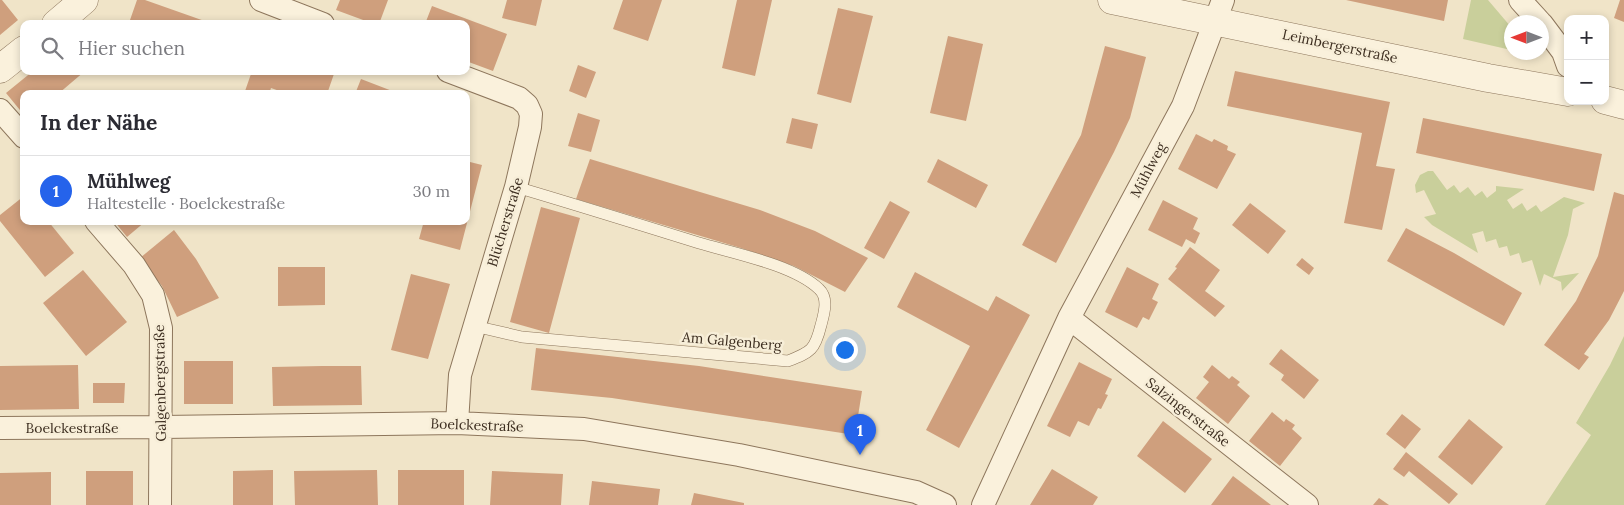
<!DOCTYPE html>
<html lang="de">
<meta charset="utf-8">
<style>
:root{--surface:#fff;--page:#f2f2f3;--text:#2b2b33;--muted:#7c7c81;--line:#e1e1e2;--accent:#2563eb}
body{margin:0;font-family:Lora,serif;background:var(--page);color:var(--text)}
.controls{position:absolute;right:15px;top:15px;display:grid;overflow:hidden;border-radius:10px;box-shadow:0 2px 8px #0003}
.controls button{width:45px;height:45px;display:grid;place-items:center;padding:0;border:0;border-bottom:1px solid var(--line);background:var(--surface);color:var(--text);font:25px sans-serif}
.compass{position:absolute;left:1504px;top:15px;width:45px;height:45px;border-radius:50%;background:var(--surface);box-shadow:0 2px 8px #0003;rotate:270deg}
.you{position:absolute;left:844px;top:349px;width:18px;height:18px;margin:-12px;border:4px solid #fff;border-radius:50%;background:#1a73e8;box-shadow:0 0 0 8px #1a73e833}
.badge{display:grid;place-items:center;width:32px;height:32px;border-radius:50%;background:var(--accent);color:#fff;font-size:16px;font-weight:700}
.pin{position:absolute;translate:-50% -41px;filter:drop-shadow(0 1px 2px #0008)}
.pin::after{content:'';position:absolute;top:26px;width:18px;height:15px;background:inherit;clip-path:polygon(0 0,100% 0,50% 100%)}
.list{margin:0;padding:0;list-style:none}
h2{display:flex;justify-content:space-between;align-items:center;height:65px;margin:0;padding:0 20px;font-size:21px}
h2 small{font-size:16px;font-weight:400;color:var(--muted)}
.list li{display:grid;grid-template-columns:32px 1fr auto;gap:15px;align-items:center;box-sizing:border-box;height:70px;padding:0 20px;border-top:1px solid var(--line)}
.list b{display:block;font-size:19px;white-space:nowrap}
.list p{margin:0;font-size:16px;white-space:nowrap;color:var(--muted)}
.list em{font-size:16px;font-style:normal;color:var(--muted)}
.icon{flex:none;width:28px;height:28px;fill:none;stroke:currentColor;stroke-width:2;stroke-linecap:round;stroke-linejoin:round}
.map{position:relative;flex:none;width:1624px;height:505px;overflow:hidden}
.search{position:absolute;background:var(--surface);box-shadow:0 2px 8px #0003;left:20px;top:20px;width:450px;height:55px;display:flex;align-items:center;gap:12px;box-sizing:border-box;padding:0 18px;border-radius:10px;color:var(--muted);font-size:19px}
.panel{position:absolute;background:var(--surface);box-shadow:0 2px 8px #0003;left:20px;top:90px;width:450px;height:135px;border-radius:10px}
.map>svg:first-child{display:block}
.green{fill:#c9cf9b}
.building{fill:#cf9f7d}
.lines{fill:none;stroke-linecap:round;stroke-linejoin:round}
.service-casing{stroke:#8d765c;stroke-width:12}
.minor-casing{stroke:#8d765c;stroke-width:24}
.tertiary-casing{stroke:#8d765c;stroke-width:29}
.service{stroke:#faf1dc;stroke-width:11}
.minor{stroke:#faf1dc;stroke-width:22}
.tertiary{stroke:#faf1dc;stroke-width:28}
.labels{text-anchor:middle;dominant-baseline:central;stroke-width:5;stroke-linejoin:round;paint-order:stroke}
.street-label{font-size:14px;fill:#3d2e20;stroke:#f7eed8}
</style>
<div class="map">
<svg width="1624" height="505" viewBox="0 0 1624 505">
<rect width="100%" height="100%" fill="#f0e4c8"/>
<path class="green" d="M1471,0H1488L1511,27V50L1463,39Z
M1428,171H1433L1447,190L1454,185L1460,193L1468,187L1475,196L1482,191L1487,198L1496,191V186L1524,189L1507,200L1513,209L1522,203L1527,211L1536,205L1541,212L1564,197L1585,203L1573,209L1568,235L1553,277L1579,273L1562,291L1561,282L1544,274L1540,286L1532,260L1522,263L1519,253L1510,256L1507,246L1499,248L1496,239L1486,242L1483,231L1472,234L1478,253L1432,225L1424,217L1436,214L1424,190L1416,193L1415,185L1420,175Z
M1624,336V505H1545L1591,435L1576,423L1610,365Z"/>
<path class="building" d="M0,0H2L18,20L0,35Z
M137,0H145L213,24H141L130,20Z
M340,0H388L379,24H374L336,10Z
M507,0H542L536,26L502,18Z
M623,0H662L648,41L613,29Z
M737,0H772L755,76L722,68Z
M1346,0H1448L1444,21Z
M1620,0H1624V22L1614,18Z
M432,6L507,34L493,71L466,61V24H425Z
M838,8L873,16L851,103L817,94Z
M948,36L983,44L966,121L930,113Z
M1105,46L1146,57L1130,118L1114,152L1056,263L1022,245L1081,135Z
M578,65L596,72L586,98L569,91Z
M33,71H85L58,94H24V115L6,93Z
M252,71H335L327,94H288L271,88L269,94H244Z
M1235,71L1390,102L1376,166L1395,169L1382,230L1344,223L1362,133L1227,106Z
M361,79L400,94H355Z
M578,113L600,120L591,152L568,146Z
M792,118L818,124L812,149L786,143Z
M1423,118L1602,154L1594,191L1416,153Z
M1196,134L1212,142L1214,139L1228,146L1227,150L1236,154L1217,189L1178,169Z
M590,159L760,210L815,231L868,258L845,292L794,266L741,248L576,199Z
M938,159L988,185L976,208L927,182Z
M466,161L482,165L460,250L419,239L424,221H466Z
M1614,192L1624,195V291L1609,320L1584,354L1589,357L1579,370L1544,345L1576,301L1598,256Z
M24,196V221H48L74,253L45,277L0,221V215Z
M1163,200L1198,218L1193,229L1200,233L1195,244L1186,239L1182,247L1148,230Z
M890,201L910,212L884,259L864,248Z
M1250,203L1286,231L1268,254L1232,225Z
M541,207L580,218L549,333L510,322Z
M114,221H146L127,237Z
M1406,228L1454,253L1522,293L1504,326L1387,261Z
M174,230L196,259L219,298L177,317L162,286L140,258Z
M1190,247L1220,270L1205,291L1225,306L1215,317L1168,279L1177,268L1175,267Z
M1302,258L1314,268L1309,275L1296,265Z
M278,267H325V305L278,306Z
M1127,267L1159,284L1152,299L1158,302L1149,320L1143,317L1137,328L1105,312Z
M83,270L127,322L86,356L43,303Z
M915,272L988,311L996,296L1030,315L959,448L926,430L970,346L897,307Z
M411,274L450,284L428,359L391,350Z
M536,348L699,366L862,391L855,435L612,398L531,390Z
M1281,349L1319,380L1304,399L1281,380L1284,375L1269,364Z
M184,361H233V404H184Z
M1079,362L1112,379L1105,394L1108,395L1101,409L1098,408L1089,426L1078,421L1070,437L1047,426Z
M78,365L79,409L0,410V366Z
M1212,365L1229,379L1232,376L1240,382L1237,385L1250,396L1228,424L1196,398L1209,382L1203,377Z
M322,366H361L362,405L273,406L272,367Z
M93,383H125L124,403H93Z
M1272,412L1284,422L1286,419L1295,425L1292,429L1302,438L1280,466L1249,441Z
M1402,414L1421,429L1405,449L1386,434Z
M1469,419L1503,447L1472,485L1438,457Z
M1163,421L1212,459L1185,493L1137,456Z
M1406,452L1458,494L1449,504L1409,471L1404,477L1393,469Z
M1052,469L1098,497L1093,505H1030Z
M273,470V505H233V471Z
M377,470L378,505H295L294,471Z
M398,470H464V505H398Z
M86,471H133V505H86Z
M492,471L563,474L561,505H490Z
M51,472V505H0V473Z
M1233,476L1271,505H1211Z
M592,481L660,489L658,505H589Z
M694,493L744,503V505H691Z
M1379,498L1389,505H1373Z"/>
<g class="lines">
<defs>
<path id="service" d="M474,326L522,337L788,361C811,352 815,350 821,325C824,314 829,298 819,289C794,265 733,253 699,243C638,224 577,205 516,187"/>
<path id="minor" d="M261,0L323,24
M1520,0L1540,22
M1542,24L1563,52L1568,66
M448,71L519,98L527,105L531,114L530,127L516,187L460,375L457,423
M0,110L24,137
M96,221L134,265L153,295L161,328L160,505
M1069,318L1307,505
M0,428L162,427L457,423L584,429L739,455L916,492L945,505
M983,505L1069,318L1183,106L1223,0"/>
<path id="tertiary" d="M1112,0L1488,78L1568,92
M56,24L84,0
M0,69L24,50
M1605,100L1624,105"/>
</defs>
<use href="#service" class="service-casing"/>
<use href="#minor" class="minor-casing"/>
<use href="#tertiary" class="tertiary-casing"/>
<use href="#service" class="service"/>
<use href="#minor" class="minor"/>
<use href="#tertiary" class="tertiary"/>
</g>
<g class="labels">
<g class="street-label">
<text transform="translate(1340 46) rotate(12)">Leimbergerstraße</text>
<text transform="translate(1148 170) rotate(-62)">Mühlweg</text>
<text transform="translate(505 222) rotate(-73)">Blücherstraße</text>
<text transform="translate(732 341) rotate(5)">Am Galgenberg</text>
<text transform="translate(160 383) rotate(-91)">Galgenbergstraße</text>
<text transform="translate(1188 412) rotate(38)">Salzingerstraße</text>
<text transform="translate(477 425) rotate(2)">Boelckestraße</text>
<text x="72" y="428">Boelckestraße</text>
</g>
</g>
</svg>
<div class="controls">
<button>+</button>
<button>−</button>
</div>
<svg class="compass" viewBox="-18 -18 36 36"><path d="M0-13l5 13h-10z" fill="#e53935"/><path d="M0 13l5-13h-10z" fill="#7c7c81"/></svg>
<div class="you"></div>
<div class="pin badge" style="left:860px;top:455px">1</div>
<div class="search"><svg class="icon" aria-label="search" viewBox="0 0 24 24"><circle cx="10" cy="10" r="6"/><path d="M15 15l6 6"/></svg>Hier suchen</div>
<section class="panel">
<h2>In der Nähe<small></small></h2>
<ul class="list">
<li><span class="badge">1</span><div><b>Mühlweg</b><p>Haltestelle · Boelckestraße</p></div><em>30 m</em></li>
</ul>
</section>
</div>
